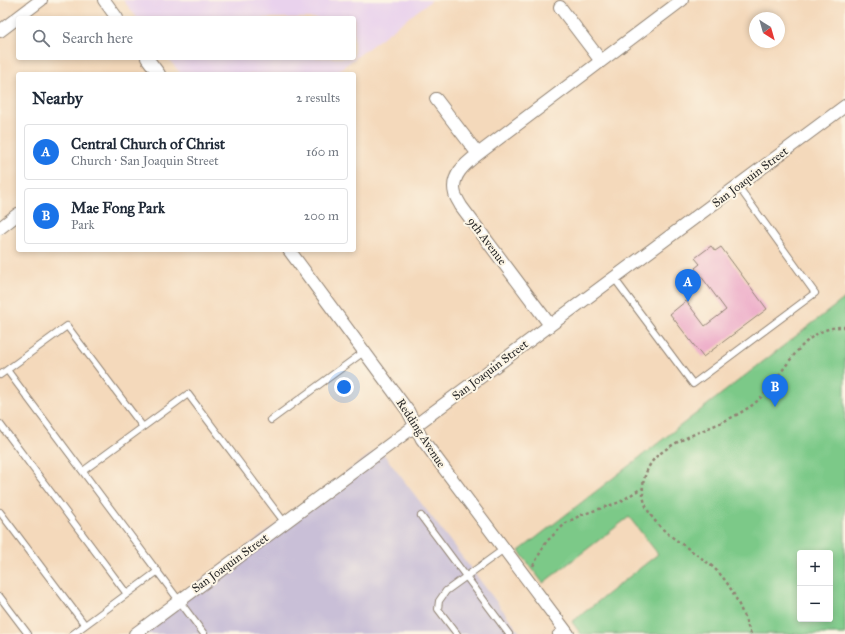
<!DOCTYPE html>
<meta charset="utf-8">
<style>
:root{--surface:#fff;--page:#f6f6f7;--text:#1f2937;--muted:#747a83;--line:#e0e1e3;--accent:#1a73e8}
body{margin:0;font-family:"IM FELL Great Primer",serif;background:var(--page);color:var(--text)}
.controls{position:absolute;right:12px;bottom:12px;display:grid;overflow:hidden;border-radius:4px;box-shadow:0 2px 6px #0003}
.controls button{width:36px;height:36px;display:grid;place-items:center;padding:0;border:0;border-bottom:1px solid var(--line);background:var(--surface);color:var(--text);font:20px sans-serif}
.compass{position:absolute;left:749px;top:12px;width:36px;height:36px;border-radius:50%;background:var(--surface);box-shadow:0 2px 6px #0003;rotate:143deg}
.you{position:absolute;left:344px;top:387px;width:14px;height:14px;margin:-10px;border:3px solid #fff;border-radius:50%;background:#1a73e8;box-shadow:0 0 0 6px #1a73e833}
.badge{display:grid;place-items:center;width:26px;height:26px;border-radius:50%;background:var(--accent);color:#fff;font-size:13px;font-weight:700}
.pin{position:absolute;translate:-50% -33px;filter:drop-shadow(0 1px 2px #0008)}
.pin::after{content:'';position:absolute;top:21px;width:14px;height:12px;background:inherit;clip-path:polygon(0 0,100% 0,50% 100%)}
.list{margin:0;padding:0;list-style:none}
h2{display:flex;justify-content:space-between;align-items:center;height:52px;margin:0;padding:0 16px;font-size:17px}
h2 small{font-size:13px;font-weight:400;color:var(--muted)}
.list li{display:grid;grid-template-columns:26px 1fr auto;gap:12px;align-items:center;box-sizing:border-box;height:56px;margin:0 8px 8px;padding:0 8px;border:1px solid var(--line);border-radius:4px}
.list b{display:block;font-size:15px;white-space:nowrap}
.list p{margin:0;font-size:13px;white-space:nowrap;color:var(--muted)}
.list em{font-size:13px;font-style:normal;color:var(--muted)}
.icon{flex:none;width:22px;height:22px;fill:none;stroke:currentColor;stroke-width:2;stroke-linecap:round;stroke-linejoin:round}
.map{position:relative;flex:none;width:845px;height:634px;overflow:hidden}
.search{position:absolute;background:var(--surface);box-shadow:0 2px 6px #0003;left:16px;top:16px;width:340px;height:44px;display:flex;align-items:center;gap:10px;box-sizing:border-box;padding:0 14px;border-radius:4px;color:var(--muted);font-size:15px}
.panel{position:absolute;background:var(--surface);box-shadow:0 2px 6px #0003;left:16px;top:72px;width:340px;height:180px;border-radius:4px}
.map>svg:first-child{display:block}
.built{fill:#e9d2ed}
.industrial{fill:#c9bfd7}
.green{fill:#7bc988;stroke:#537a5a;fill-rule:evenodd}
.building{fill:#eca8c7}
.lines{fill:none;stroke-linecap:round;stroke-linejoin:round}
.service-casing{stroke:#908273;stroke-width:8}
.minor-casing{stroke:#908273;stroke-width:14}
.path{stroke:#908273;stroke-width:2.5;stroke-dasharray:3 3;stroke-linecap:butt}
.service{stroke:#fff;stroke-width:6}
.minor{stroke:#fff;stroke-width:12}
.labels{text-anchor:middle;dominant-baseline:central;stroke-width:4;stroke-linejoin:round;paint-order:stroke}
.street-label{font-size:12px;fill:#2b2b2b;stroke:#fcf5e5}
</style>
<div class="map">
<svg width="845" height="634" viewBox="0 0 845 634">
<rect width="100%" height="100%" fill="#fcf5e5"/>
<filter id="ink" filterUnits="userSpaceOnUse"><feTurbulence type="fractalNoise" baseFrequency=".025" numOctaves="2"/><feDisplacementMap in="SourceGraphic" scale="8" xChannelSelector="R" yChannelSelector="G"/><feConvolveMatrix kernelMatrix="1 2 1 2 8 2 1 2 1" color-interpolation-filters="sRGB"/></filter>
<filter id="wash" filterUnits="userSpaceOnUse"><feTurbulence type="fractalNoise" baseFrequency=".012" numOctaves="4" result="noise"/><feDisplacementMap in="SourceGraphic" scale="16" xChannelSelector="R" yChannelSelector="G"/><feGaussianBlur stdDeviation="0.9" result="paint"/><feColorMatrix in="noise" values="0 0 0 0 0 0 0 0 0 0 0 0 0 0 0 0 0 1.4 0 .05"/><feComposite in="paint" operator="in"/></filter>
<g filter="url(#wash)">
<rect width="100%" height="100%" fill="#f4d9bb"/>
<path class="built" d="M123,0H432L334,74H181L168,58H354V18H137Z"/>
<path class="industrial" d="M379,448L521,634H130Z"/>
<path class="green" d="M845,298V634H581L572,622L658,554L629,517L543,583L519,551ZM800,553H830V619H800Z"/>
<g id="blocks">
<path class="building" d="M711,246L715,251L721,247L767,309L703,357L670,314L686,301L705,326L726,310L695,268L700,264L695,258Z"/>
</g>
</g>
<g filter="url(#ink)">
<use href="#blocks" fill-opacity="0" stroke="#908273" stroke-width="1"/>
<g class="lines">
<defs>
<path id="service" d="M614,278L693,384L815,293L738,186
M7,370L204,634
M0,375L67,326L143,427L188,394L285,523
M271,420L365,351
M0,424L127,594
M83,471L143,427
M0,512L85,625
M421,516L509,634
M0,597L28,634
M73,634L158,571
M457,634L438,609L439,601L446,591L504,549
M556,634L564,628"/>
<path id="minor" d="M104,0L117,18
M560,7L601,61
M0,31L41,0
M147,58L159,74
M436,99L478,154
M0,228L18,214
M289,250L408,411L422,439L568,634
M550,325L461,206C459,202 456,198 455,194C450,176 465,164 478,154L682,0
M135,634L845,106"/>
</defs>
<use href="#service" class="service-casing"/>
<use href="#minor" class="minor-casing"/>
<path class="path" d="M533,566L546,542L566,523L581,515L620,502L637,491L643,488
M751,634C742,613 735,590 719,573C694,546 639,529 643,485C644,475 650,462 657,456C685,432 727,426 756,402C785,377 800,325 845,327"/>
<use href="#service" class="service"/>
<use href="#minor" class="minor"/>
</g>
</g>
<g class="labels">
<g class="street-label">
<text transform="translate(750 177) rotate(-37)">San Joaquin Street</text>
<text transform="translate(487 241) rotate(53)">9th Avenue</text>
<text transform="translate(490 370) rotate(-37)">San Joaquin Street</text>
<text transform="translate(421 433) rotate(57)">Redding Avenue</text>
<text transform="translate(230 563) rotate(-36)">San Joaquin Street</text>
</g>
</g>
</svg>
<div class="controls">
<button>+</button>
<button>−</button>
</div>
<svg class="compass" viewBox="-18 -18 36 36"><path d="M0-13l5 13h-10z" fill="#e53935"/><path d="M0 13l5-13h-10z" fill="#747a83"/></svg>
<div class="you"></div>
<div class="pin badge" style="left:688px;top:302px">A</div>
<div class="pin badge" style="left:775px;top:407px">B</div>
<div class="search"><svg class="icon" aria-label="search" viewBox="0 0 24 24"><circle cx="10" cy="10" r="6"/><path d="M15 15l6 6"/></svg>Search here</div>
<section class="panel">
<h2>Nearby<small>2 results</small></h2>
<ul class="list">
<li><span class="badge">A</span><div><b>Central Church of Christ</b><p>Church · San Joaquin Street</p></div><em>160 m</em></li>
<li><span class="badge">B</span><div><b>Mae Fong Park</b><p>Park</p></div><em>200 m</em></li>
</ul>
</section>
</div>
